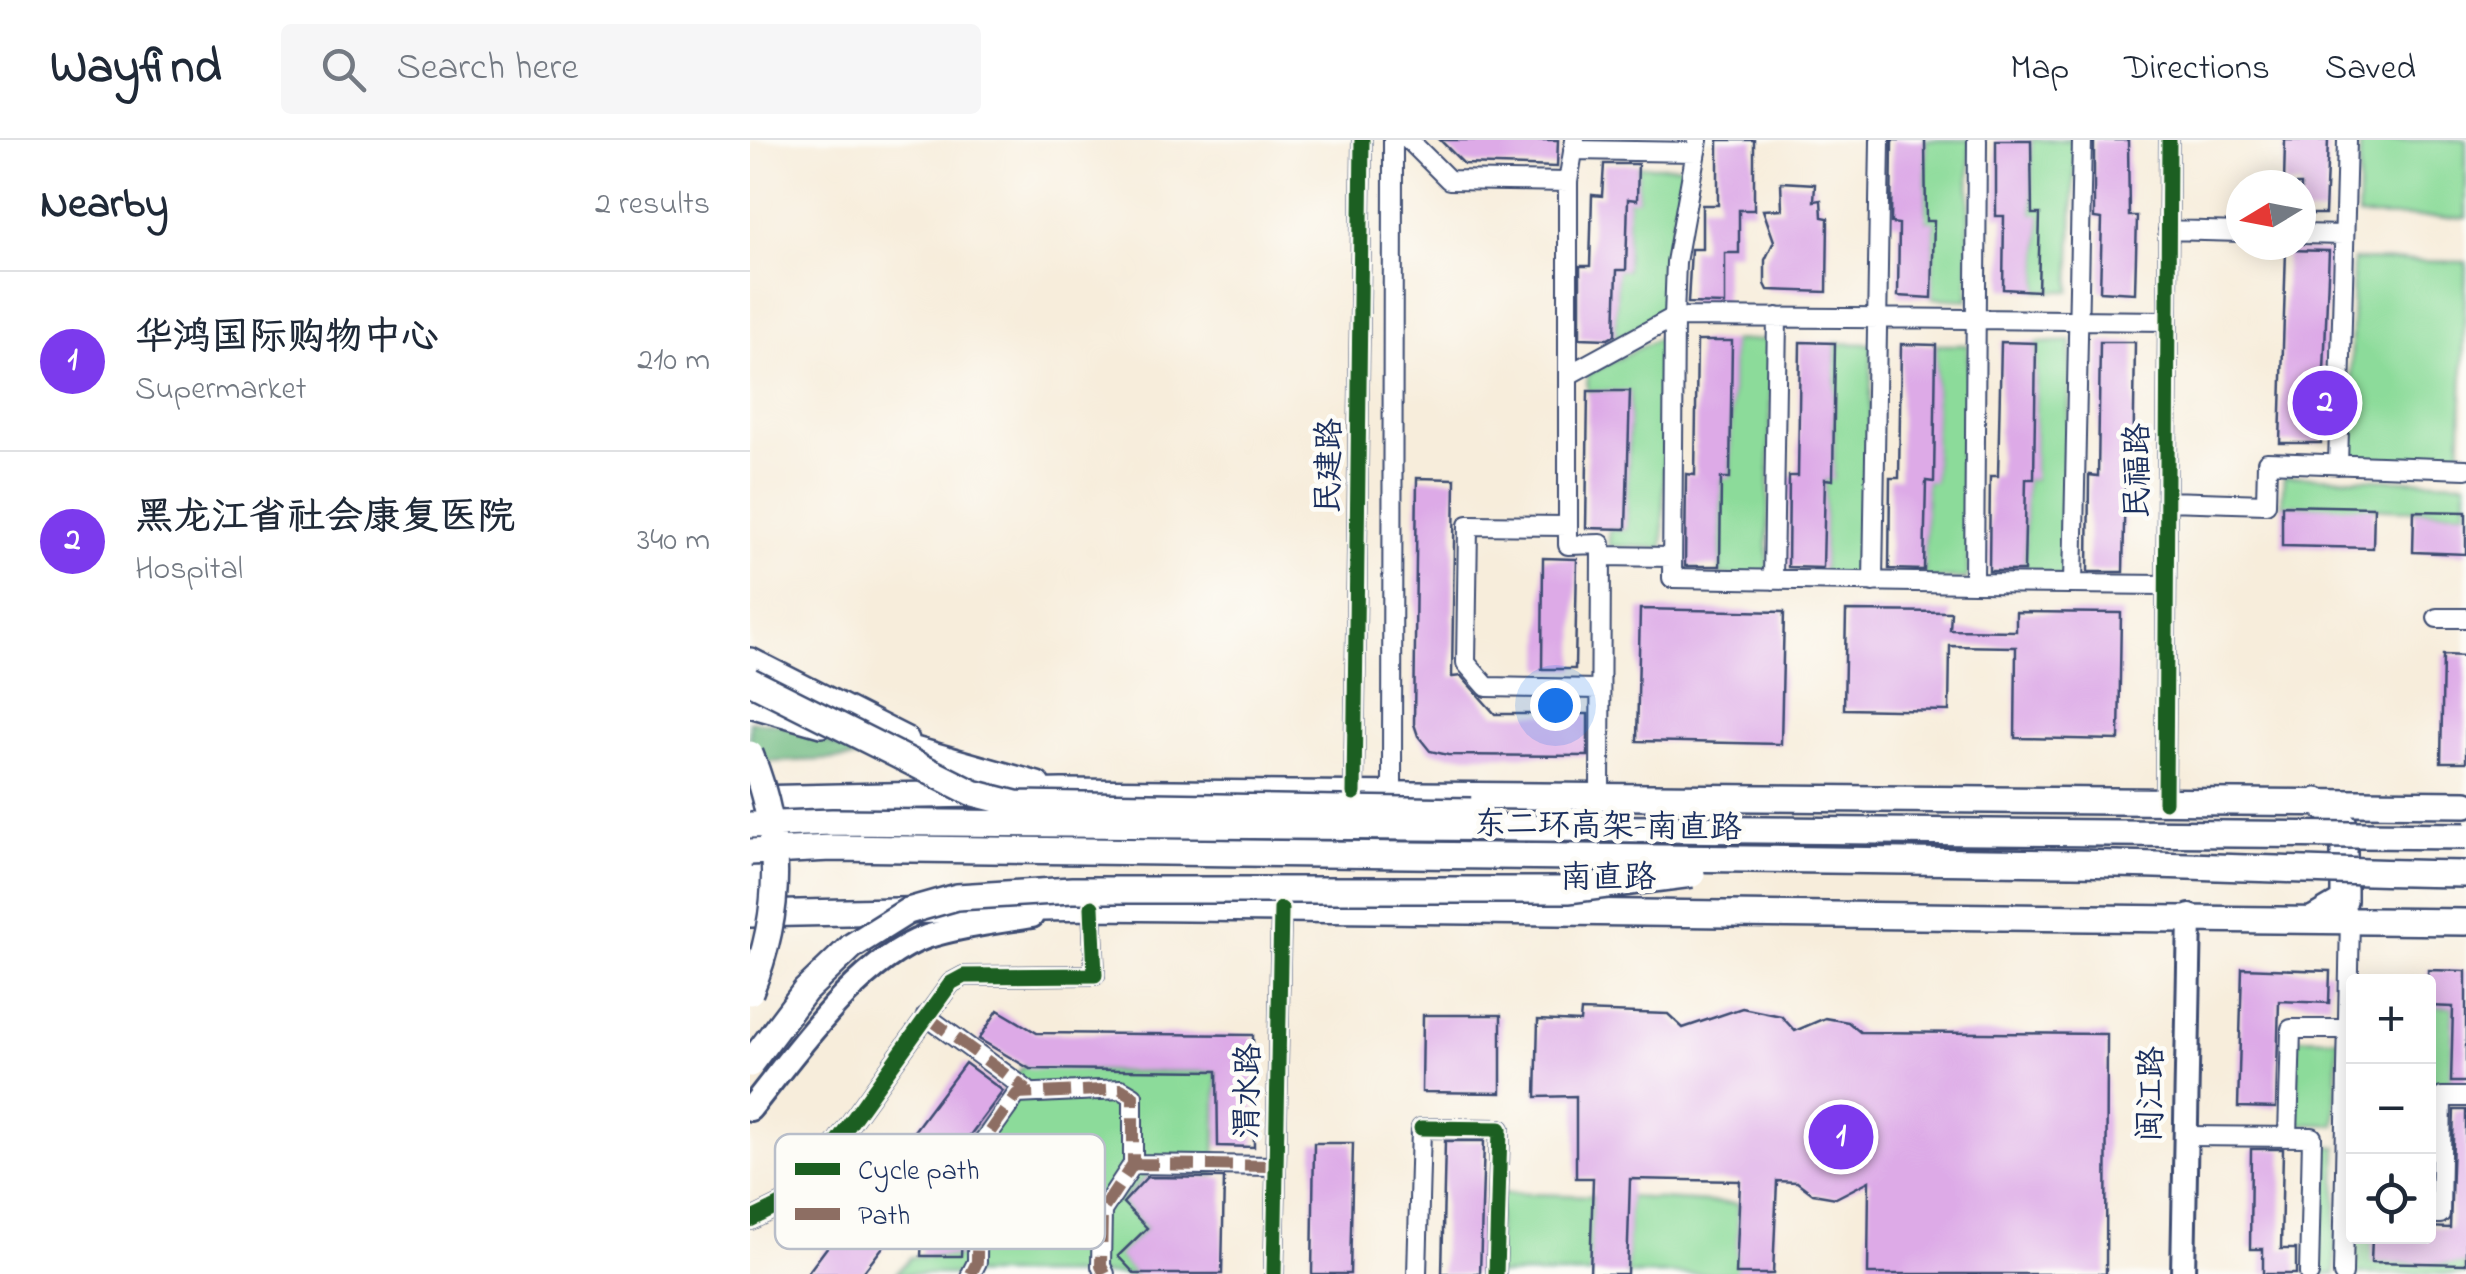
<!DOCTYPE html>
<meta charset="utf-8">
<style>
:root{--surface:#fff;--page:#f6f6f7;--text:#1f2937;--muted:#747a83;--line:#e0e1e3;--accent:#7c3aed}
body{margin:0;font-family:"Indie Flower","LXGW WenKai TC",sans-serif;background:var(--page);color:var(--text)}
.controls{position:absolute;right:30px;bottom:30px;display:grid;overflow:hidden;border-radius:10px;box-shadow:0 5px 25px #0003}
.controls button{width:90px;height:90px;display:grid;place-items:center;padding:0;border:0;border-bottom:2px solid var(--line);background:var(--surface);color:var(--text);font:50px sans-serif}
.compass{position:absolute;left:1476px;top:30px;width:90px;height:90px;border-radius:50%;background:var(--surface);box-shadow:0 5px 25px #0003;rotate:260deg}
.you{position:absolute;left:805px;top:565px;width:35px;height:35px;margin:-25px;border:8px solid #fff;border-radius:50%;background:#1a73e8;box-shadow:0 0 0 15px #1a73e833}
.badge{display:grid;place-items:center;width:65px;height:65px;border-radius:50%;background:var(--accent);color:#fff;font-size:32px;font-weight:700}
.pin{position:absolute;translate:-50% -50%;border:5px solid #fff;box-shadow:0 2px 10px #0006}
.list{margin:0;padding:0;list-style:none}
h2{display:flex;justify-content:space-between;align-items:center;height:130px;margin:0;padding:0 40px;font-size:42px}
h2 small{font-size:32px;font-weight:400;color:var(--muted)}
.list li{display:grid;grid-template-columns:65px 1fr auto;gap:30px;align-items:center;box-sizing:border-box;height:180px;padding:0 40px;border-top:2px solid var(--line)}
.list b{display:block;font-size:38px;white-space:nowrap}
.list p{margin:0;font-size:32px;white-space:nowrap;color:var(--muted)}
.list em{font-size:32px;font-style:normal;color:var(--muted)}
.icon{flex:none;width:55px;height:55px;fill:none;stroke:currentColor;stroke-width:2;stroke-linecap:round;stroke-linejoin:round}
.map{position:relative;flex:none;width:1716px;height:1134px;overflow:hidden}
header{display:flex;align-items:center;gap:60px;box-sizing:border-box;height:140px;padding:0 50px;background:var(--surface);border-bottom:2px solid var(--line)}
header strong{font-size:48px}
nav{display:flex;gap:55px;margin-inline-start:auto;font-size:35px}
.search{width:700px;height:90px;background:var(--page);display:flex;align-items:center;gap:25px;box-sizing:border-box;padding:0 35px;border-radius:10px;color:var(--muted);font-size:38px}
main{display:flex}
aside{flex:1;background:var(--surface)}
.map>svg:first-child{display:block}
.green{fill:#8cdb9a;stroke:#54857c;stroke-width:2.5}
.forest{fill:#71bb82;stroke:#467570;stroke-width:2.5}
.building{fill:#ddaae7}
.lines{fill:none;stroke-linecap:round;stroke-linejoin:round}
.minor-casing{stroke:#3c4c71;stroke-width:22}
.major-casing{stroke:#3c4c71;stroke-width:28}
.highway-casing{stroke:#3c4c71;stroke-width:30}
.minor{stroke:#fff;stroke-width:18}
.major{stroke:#fff;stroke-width:22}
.highway{stroke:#fff;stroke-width:25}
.highway-bridge-casing{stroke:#3c4c71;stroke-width:30;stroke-linecap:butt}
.highway-bridge{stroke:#fff;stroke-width:25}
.quiet{stroke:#8d6e63;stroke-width:12;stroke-dasharray:25 12;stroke-linecap:butt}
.cycleway-casing{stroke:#fdfcf7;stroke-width:21}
.cycleway{stroke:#1b5e20;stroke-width:15}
.labels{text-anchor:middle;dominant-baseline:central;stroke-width:9;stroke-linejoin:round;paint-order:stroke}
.street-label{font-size:32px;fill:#1b2f5e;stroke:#fdfcf7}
.key{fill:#fdfcf7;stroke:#b9bec9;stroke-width:2.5}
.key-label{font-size:28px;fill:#1b2f5e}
</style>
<header>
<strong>Wayfind</strong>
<div class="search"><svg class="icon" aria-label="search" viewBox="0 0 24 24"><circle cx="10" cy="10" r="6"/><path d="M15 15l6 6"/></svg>Search here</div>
<nav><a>Map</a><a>Directions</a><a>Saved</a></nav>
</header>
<main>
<aside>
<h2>Nearby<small>2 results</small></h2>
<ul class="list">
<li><span class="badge">1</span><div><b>华鸿国际购物中心</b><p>Supermarket</p></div><em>210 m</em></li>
<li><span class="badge">2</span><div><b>黑龙江省社会康复医院</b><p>Hospital</p></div><em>340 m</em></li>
</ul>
</aside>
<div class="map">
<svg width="1716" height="1134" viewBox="0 0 1716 1134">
<rect width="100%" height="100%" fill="#fdfcf7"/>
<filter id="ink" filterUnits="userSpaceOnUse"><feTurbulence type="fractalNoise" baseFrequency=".01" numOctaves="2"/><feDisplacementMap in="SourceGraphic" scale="20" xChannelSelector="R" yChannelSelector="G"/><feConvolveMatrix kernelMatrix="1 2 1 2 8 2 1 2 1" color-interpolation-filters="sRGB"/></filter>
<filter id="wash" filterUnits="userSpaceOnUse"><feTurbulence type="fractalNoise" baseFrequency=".0048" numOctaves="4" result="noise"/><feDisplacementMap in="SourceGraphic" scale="40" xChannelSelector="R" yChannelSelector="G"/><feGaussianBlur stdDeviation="2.25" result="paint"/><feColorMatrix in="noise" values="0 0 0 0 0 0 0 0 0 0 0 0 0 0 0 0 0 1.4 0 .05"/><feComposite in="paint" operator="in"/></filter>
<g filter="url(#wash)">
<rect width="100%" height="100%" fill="#f7eddb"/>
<path class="green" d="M1175,0H1220L1218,160L1182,158L1184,82L1176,81Z
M1281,0H1325L1320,151H1288L1290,75L1282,74Z
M1610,0H1716V78L1608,76Z
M888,26H934L918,110L915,172L865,199L867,130H876L878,59H887Z
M1603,120L1716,122L1710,323L1600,320Z
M911,197L915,201L913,408L859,406V389H876L880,252L838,251L837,235Z
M1022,199L1017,436L970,435L971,338L980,337L982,201Z
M1321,201L1314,437L1274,436L1276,339H1284L1286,203Z
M1085,203L1122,204L1116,437H1073L1075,339H1083Z
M1186,205H1218V438L1174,439L1176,341H1184Z
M1534,336L1716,342V372L1532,365Z
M1679,866L1703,867L1701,942L1685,943L1682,1062Z
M1547,898L1588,899L1585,985L1547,984Z
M274,925L375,932L467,931L465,1035H399L371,1061L397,1088L369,1116L385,1134H145L161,1117L211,1116L215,1021L206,1014Z
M1569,1006L1587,1007L1585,1134H1566Z
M749,1053L843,1056L841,1134H746Z
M879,1057L989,1064L987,1134H877Z
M1602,1085L1604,1096L1622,1097V1122L1716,1124V1134H1601Z"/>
<path class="forest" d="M0,581L31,584L116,618L0,623Z"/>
<g id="blocks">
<path class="building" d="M690,0H808L807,27L714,24Z
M968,0H1004V70H989V113H975V164L938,163L941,109H952V65H968Z
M1142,0H1175L1176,81H1184L1182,158L1148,156L1149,84L1141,83Z
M1246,0H1281L1282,74H1290L1288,151L1253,149L1254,76H1246Z
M1344,0H1378L1379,76H1387L1385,153L1350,151L1352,79L1344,78Z
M1535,0H1578L1575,74H1551V45H1534Z
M854,24H888L887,60L878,59L876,130H867L865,195L858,199L830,198V126H840L842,55L852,56Z
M1031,42L1065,44L1064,61L1071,60L1072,77L1078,78L1077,152L1018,150L1015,144V120L1024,101L1013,70L1032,69Z
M1536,110L1579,111L1571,303H1530Z
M947,201H982L980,338H971L970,426H935L936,334L945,335Z
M1050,202L1085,203L1083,340L1075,339L1073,428L1038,427L1039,336H1048Z
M1251,202L1286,203L1284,339H1276L1274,431H1239L1240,336H1248Z
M1350,202H1385L1383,339H1375L1373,432H1338L1339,335L1348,336Z
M1151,204L1186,205L1184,342L1176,341L1174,430L1139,429L1140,338H1149Z
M838,251H880L876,389L836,388Z
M667,338L705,339L702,537L711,536L745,574H838V616L698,615L680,611L668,596L664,584Z
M1532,365L1624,367L1623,408L1532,406Z
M1664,371L1716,372V414L1663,412Z
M793,418L827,419L825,529H792Z
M890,469L1034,472L1031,604L887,601Z
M1096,471L1201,472L1200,490L1266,491V472L1371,473L1369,600L1265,598L1266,507L1200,506L1199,571L1094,569Z
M1693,515L1716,516V622H1691Z
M1492,828L1580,831L1579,863L1529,861L1526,968L1488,967Z
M1678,830L1716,831V942H1701L1703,867L1678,866Z
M992,868L1031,876L1045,891L1075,878L1098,882L1110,892L1357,894L1356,1134H1118L1119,1041L1086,1058L1063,1054L1047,1042L1027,1041L1023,1134H986L990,1041L880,1039L877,1134H840L843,1038H826V956L786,957L788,880L830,882L831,871L918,874L933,888Z
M248,870L287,893L503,895L504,1007L468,1006L467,931L280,929L229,899Z
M673,875H751V953L672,952Z
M215,923L253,951L206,1014L215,1020L211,1116H171L174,1054L112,1134H57Z
M1704,970H1716V1124L1621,1122L1622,1096H1678V1087L1700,1088Z
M695,1001H734L730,1134H692Z
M564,1003H603L600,1134H562Z
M1501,1009H1533L1531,1109H1546V1134H1513V1109H1500Z
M397,1037L474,1038L472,1134H385L368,1116L397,1088L373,1063Z"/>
</g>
</g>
<g filter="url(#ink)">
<use href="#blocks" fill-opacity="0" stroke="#3c4c71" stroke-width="2.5"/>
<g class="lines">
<defs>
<path id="minor" d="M659,0L699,40L818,42
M825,0L818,42V405L851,404L850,656
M1227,0L1224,443L922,438L924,177C1089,178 1253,179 1418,181
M823,10L946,12
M1418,90L1491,92
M1551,94L1594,95
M818,235L924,177L926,122L948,0
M1588,325L1597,0
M1417,361L1516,364L1517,322L1716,329
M818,386L718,385L716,523L737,547L849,549
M851,416L922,417
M1023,440L1027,177
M1123,442L1130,0
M1224,443L1416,445
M1323,444L1332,0
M1687,478H1716
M604,653L612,0
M642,653L643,0
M1415,662L1419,0
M176,876L277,950
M1435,996L1562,997L1559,1134
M1538,996L1541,889H1596
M383,1024L526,1026
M1678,1074H1690L1692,957H1716
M0,1080L47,1057L201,843L214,836L345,835L342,767
M221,1134L227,1122L228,1009L267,954L371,949L383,956V1024L352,1071L351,1126L355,1134
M524,1134L531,769
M667,1134L671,988L750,989L746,1134
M1593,1134L1600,778"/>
<path id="major" d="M0,969C44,915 108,821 176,797C210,786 247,782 282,776
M1433,1134L1440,776"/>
<path id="highway" d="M0,521L156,600
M0,564L71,584
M133,601L287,645
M0,659L312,652L1716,664
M0,710L4,774
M0,774L342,767L1716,782
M1565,778L1594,761V685L1567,661"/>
</defs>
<use href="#minor" class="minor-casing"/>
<use href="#major" class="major-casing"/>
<use href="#highway" class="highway-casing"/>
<use href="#minor" class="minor"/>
<use href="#major" class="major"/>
<use href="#highway" class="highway"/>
<defs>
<path id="highway-bridge" d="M0,541L223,653L266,664L721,671
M0,614C33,694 33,772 0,852
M0,685L82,682L1716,696
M0,712L81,708C494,716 908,717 1322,723C1453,725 1584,733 1716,734
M0,924L55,851L102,806L158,771L207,757L322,750H818L942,734"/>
</defs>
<use href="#highway-bridge" class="highway-bridge-casing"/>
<use href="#highway-bridge" class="highway-bridge"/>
<path class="quiet" d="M176,876L277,950
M383,1024L526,1026
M221,1134L227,1122L228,1009L267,954L371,949L383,956V1024L352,1071L351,1126L355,1134"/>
<defs>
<path id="cycleway" d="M604,653L612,0
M1415,662L1419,0
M671,988L750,989L746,1134
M0,1080L47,1057L201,843L214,836L345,835L342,767
M524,1134L531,769"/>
</defs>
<use href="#cycleway" class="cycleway-casing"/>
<use href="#cycleway" class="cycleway"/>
</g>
</g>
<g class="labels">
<g class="street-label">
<text transform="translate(581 326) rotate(-89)">民建路</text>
<text transform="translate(1389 331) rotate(-90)">民福路</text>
<text transform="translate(858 688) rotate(1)">东二环高架-南直路</text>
<text x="858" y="739">南直路</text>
<text transform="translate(500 951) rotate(-89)">渭水路</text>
<text transform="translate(1403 954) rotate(-89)">闽江路</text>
</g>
</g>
<rect x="25" y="994" width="330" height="115" rx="15" class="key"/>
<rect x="45" y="1023" width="45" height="12" fill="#1b5e20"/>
<rect x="45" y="1068" width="45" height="12" fill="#8d6e63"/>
<g class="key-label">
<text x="108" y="1039">Cycle path</text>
<text x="108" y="1084">Path</text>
</g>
</svg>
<div class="controls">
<button>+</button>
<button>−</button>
<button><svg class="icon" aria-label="locate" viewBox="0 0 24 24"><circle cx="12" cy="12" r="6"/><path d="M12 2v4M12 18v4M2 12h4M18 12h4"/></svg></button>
</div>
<svg class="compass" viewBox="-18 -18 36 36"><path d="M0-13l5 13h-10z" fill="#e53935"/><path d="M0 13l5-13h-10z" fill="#747a83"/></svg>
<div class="you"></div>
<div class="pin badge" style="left:1091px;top:997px">1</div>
<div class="pin badge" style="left:1575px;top:263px">2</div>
</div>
</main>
